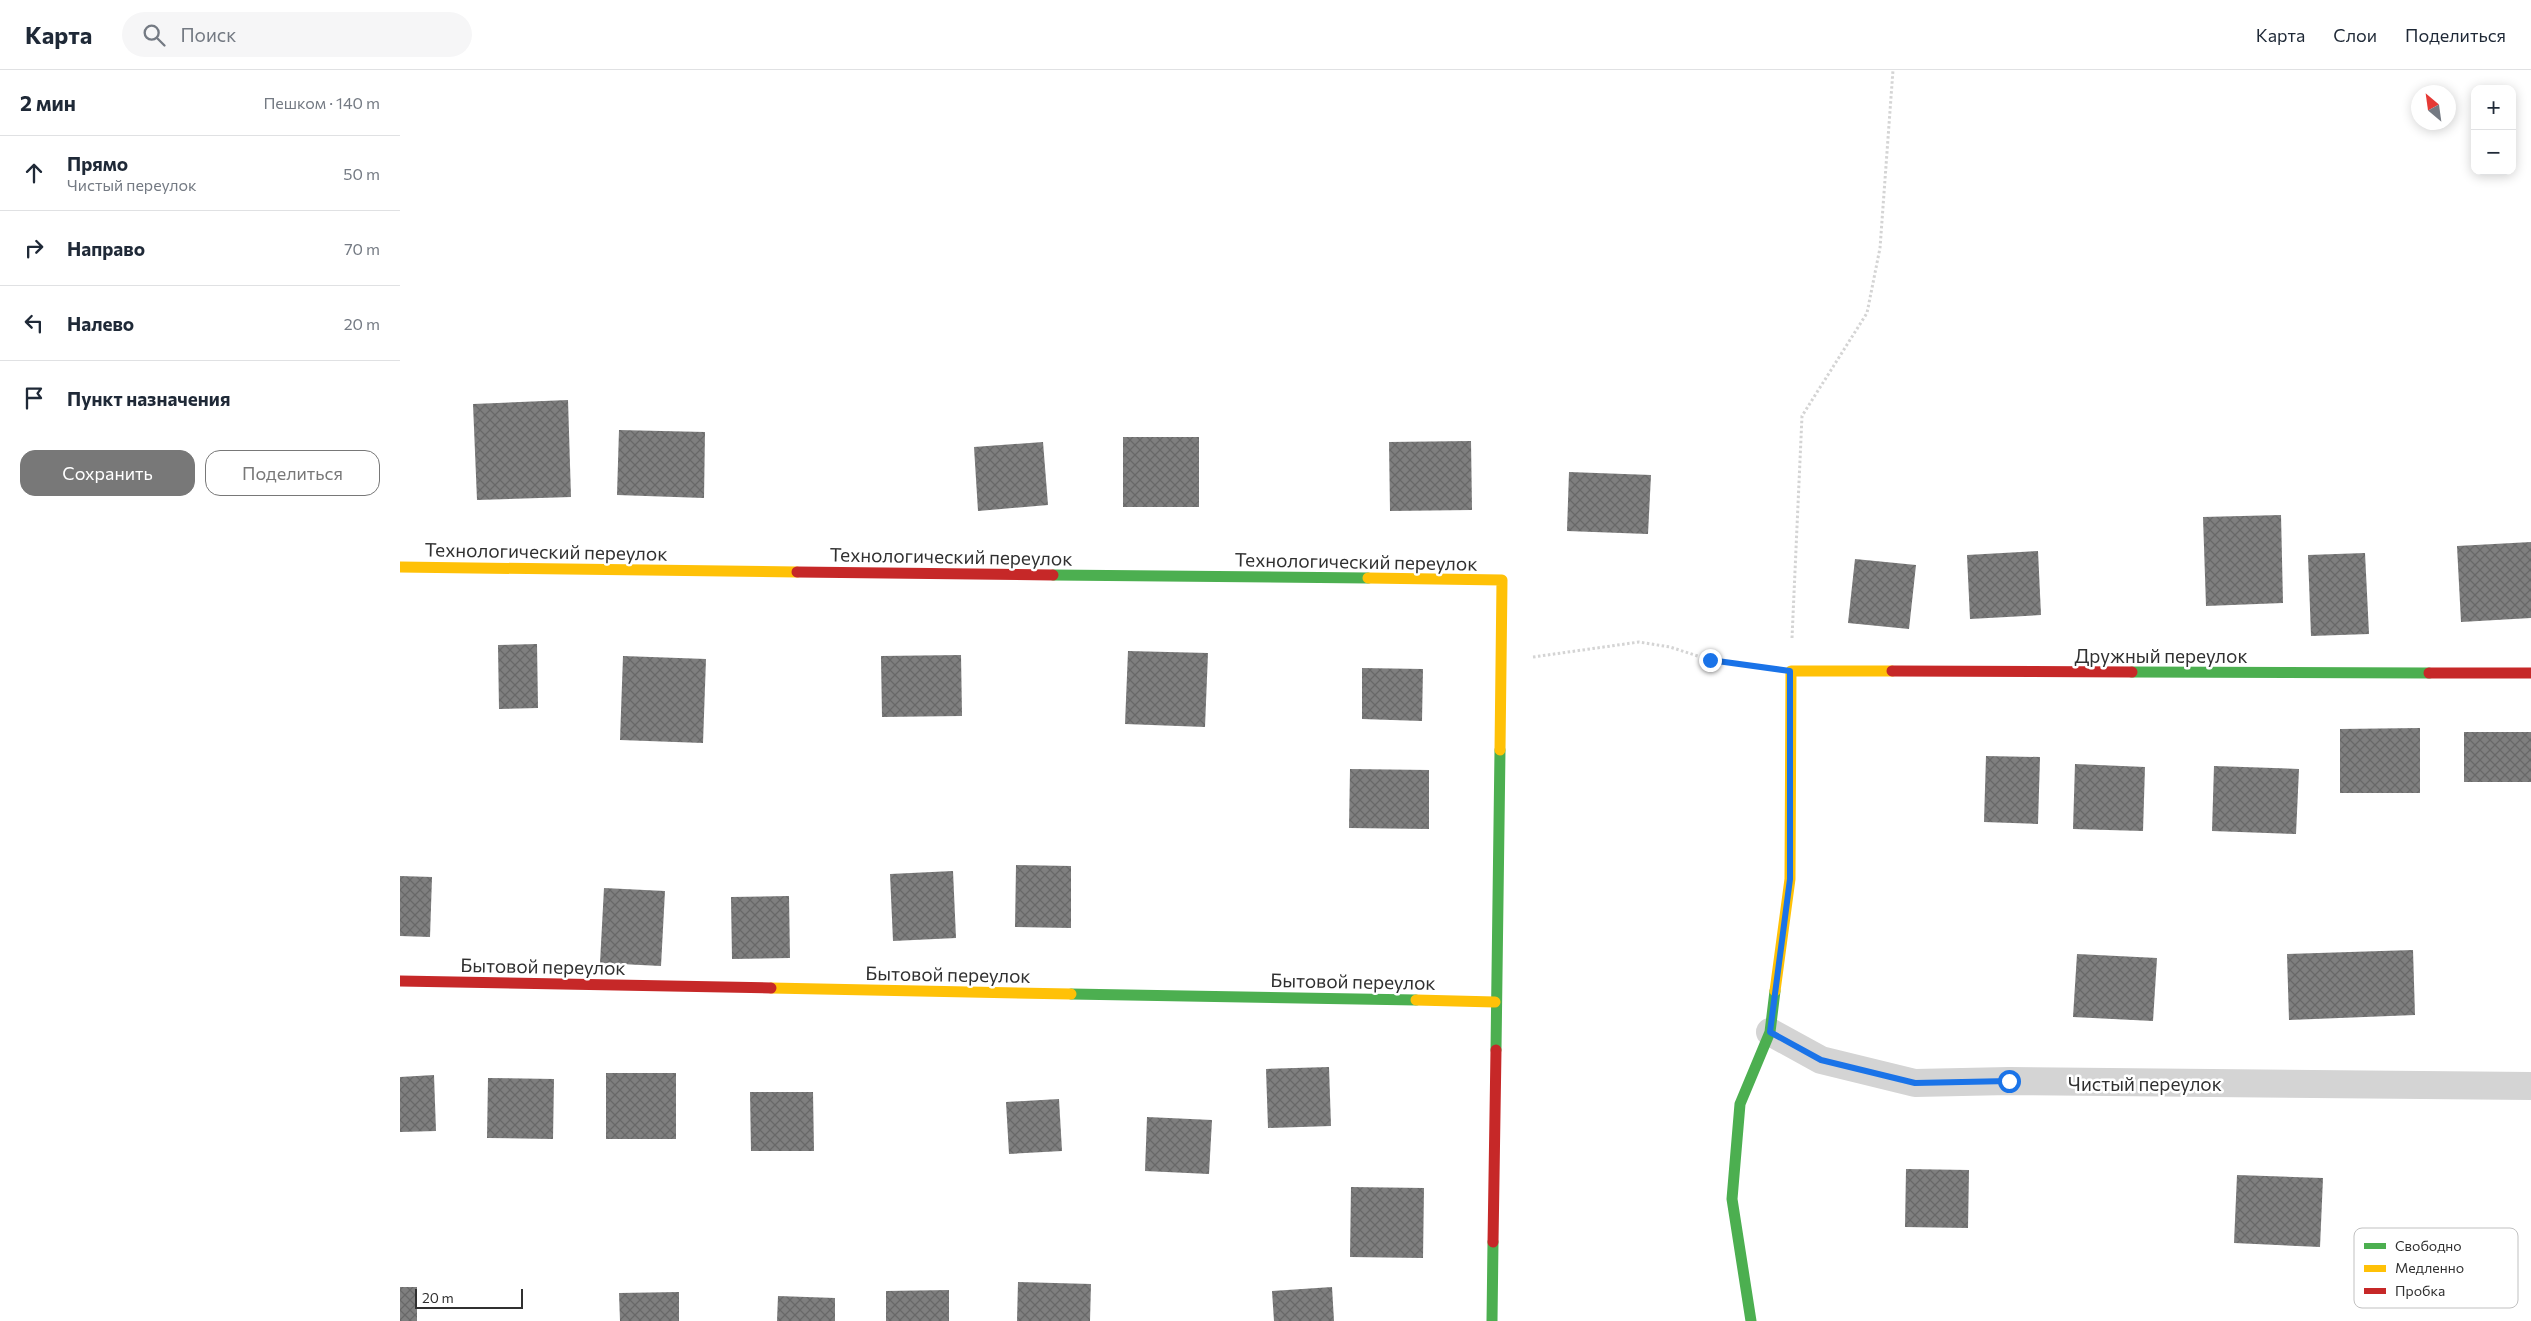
<!DOCTYPE html>
<html lang="ru">
<meta charset="utf-8">
<style>
:root{--surface:#fff;--page:#f6f6f7;--text:#1f2937;--muted:#747a83;--line:#e0e1e3;--accent:#787878}
body{margin:0;font-family:Commissioner,sans-serif;background:var(--page);color:var(--text)}
.controls{position:absolute;right:15px;top:15px;display:grid;overflow:hidden;border-radius:10px;box-shadow:0 2px 12px #0003}
.controls button{width:45px;height:45px;display:grid;place-items:center;padding:0;border:0;border-bottom:1px solid var(--line);background:var(--surface);color:var(--text);font:25px sans-serif}
.compass{position:absolute;left:2011px;top:15px;width:45px;height:45px;border-radius:50%;background:var(--surface);box-shadow:0 2px 12px #0003;rotate:331deg}
.scale{position:absolute;left:15px;bottom:12px;width:108px;box-sizing:border-box;padding-left:5px;border:2px solid #303030;border-top:0;font-size:14px;line-height:18px;white-space:nowrap;color:#303030;-webkit-text-stroke:4px #fff;paint-order:stroke}
.stop{position:absolute;width:15px;height:15px;margin:-11px;border:4px solid #1a73e8;border-radius:50%;background:#fff}
.stop.end{background:#1a73e8;border-color:#fff;box-shadow:0 1px 5px #0008}
.list{margin:0;padding:0;list-style:none}
h2{display:flex;justify-content:space-between;align-items:center;height:65px;margin:0;padding:0 20px;font-size:21px}
h2 small{font-size:16px;font-weight:400;color:var(--muted)}
.list li{display:grid;grid-template-columns:32px 1fr auto;gap:15px;align-items:center;box-sizing:border-box;height:75px;padding:0 20px;border-top:1px solid var(--line)}
.list b{display:block;font-size:19px;white-space:nowrap}
.list p{margin:0;font-size:16px;white-space:nowrap;color:var(--muted)}
.list em{font-size:16px;font-style:normal;color:var(--muted)}
.actions{display:flex;gap:10px;padding:15px 20px}
.actions a{flex:1;padding:11px 0;border:1px solid var(--accent);border-radius:15px;text-align:center;font-size:18px;color:var(--accent)}
.actions .main{background:var(--accent);color:#fff}
.icon{flex:none;width:28px;height:28px;fill:none;stroke:currentColor;stroke-width:2;stroke-linecap:round;stroke-linejoin:round}
.map{position:relative;flex:none;width:2131px;height:1251px;overflow:hidden}
header{display:flex;align-items:center;gap:30px;box-sizing:border-box;height:70px;padding:0 25px;background:var(--surface);border-bottom:1px solid var(--line)}
header strong{font-size:24px}
nav{display:flex;gap:28px;margin-inline-start:auto;font-size:18px}
.search{width:350px;height:45px;background:var(--page);display:flex;align-items:center;gap:12px;box-sizing:border-box;padding:0 18px;border-radius:28px;color:var(--muted);font-size:19px}
main{display:flex}
aside{flex:1;background:var(--surface)}
.map>svg:first-child{display:block}
.building{fill:url(#building-cross-hatch)}
.lines{fill:none;stroke-linecap:round;stroke-linejoin:round}
.path{stroke:#d4d4d4;stroke-width:3;stroke-dasharray:2.5 2.5;stroke-linecap:butt}
.street{stroke:#d4d4d4;stroke-width:28}
.fast{stroke:#4caf50;stroke-width:11}
.slow{stroke:#ffc107;stroke-width:11}
.jam{stroke:#c62828;stroke-width:11}
.route{stroke:#1a73e8;stroke-width:6}
.labels{text-anchor:middle;dominant-baseline:central;stroke-width:5;stroke-linejoin:round;paint-order:stroke}
.street-label{font-size:19px;fill:#303030;stroke:#fff}
.key{fill:#fff;stroke:#c1c1c1;stroke-width:1}
.key-label{font-size:14px;fill:#303030}
</style>
<header>
<strong>Карта</strong>
<div class="search"><svg class="icon" aria-label="search" viewBox="0 0 24 24"><circle cx="10" cy="10" r="6"/><path d="M15 15l6 6"/></svg>Поиск</div>
<nav><a>Карта</a><a>Слои</a><a>Поделиться</a></nav>
</header>
<main>
<aside>
<h2>2 мин<small>Пешком · 140 m</small></h2>
<ul class="list">
<li><svg class="icon" aria-label="ahead" viewBox="0 0 24 24"><path d="M12 20V5M6 11l6-6 6 6"/></svg><div><b>Прямо</b><p>Чистый переулок</p></div><em>50 m</em></li>
<li><svg class="icon" aria-label="right" viewBox="0 0 24 24"><path d="M7 20v-9h11M14 6l5 5-5 5"/></svg><div><b>Направо</b></div><em>70 m</em></li>
<li><svg class="icon" aria-label="left" viewBox="0 0 24 24"><path d="M17 20v-9H6M10 6l-5 5 5 5"/></svg><div><b>Налево</b></div><em>20 m</em></li>
<li><svg class="icon" aria-label="arrive" viewBox="0 0 24 24"><path d="M6 21V4h12l-3 4 3 4H6"/></svg><div><b>Пункт назначения</b></div></li>
</ul>
<div class="actions"><a class="main">Сохранить</a><a>Поделиться</a></div>
</aside>
<div class="map">
<svg width="2131" height="1251" viewBox="0 0 2131 1251">
<defs>
<pattern id="building-cross-hatch" width="8" height="8" patternUnits="userSpaceOnUse" patternTransform="scale(1.25)"><rect width="8" height="8" fill="#7f7f7f"/><path d="M0 0l8 8M0 8l8-8" fill="none" stroke="#686868"/></pattern>
</defs>
<rect width="100%" height="100%" fill="#fff"/>
<path class="building" d="M168,330L171,427L77,430L73,334Z
M219,360L305,362L304,428L217,425Z
M723,367H799V437H723Z
M1071,371L1072,440L990,441L989,372Z
M643,372L648,435L578,441L574,377Z
M1169,402L1251,405L1248,464L1167,461Z
M1881,445L1883,533L1806,536L1803,447Z
M2131,472V548L2061,552L2057,476Z
M1638,481L1641,545L1570,549L1567,485Z
M1965,483L1969,564L1911,566L1908,485Z
M1455,489L1516,495L1509,559L1448,553Z
M137,574L138,638L99,639L98,575Z
M728,581L808,583L805,657L725,654Z
M561,585L562,646L482,647L481,586Z
M223,586L306,589L303,673L220,670Z
M962,598L1023,599L1022,651L962,649Z
M2020,658V723H1940V659Z
M2064,662H2131V712H2064Z
M1586,686L1640,687L1638,754L1584,752Z
M1675,694L1745,697L1743,761L1673,759Z
M1814,696L1899,699L1896,764L1812,761Z
M950,699L1029,700V759L949,758Z
M616,795L671,796V858L615,857Z
M553,801L556,868L493,871L490,804Z
M0,806L32,807L30,867L0,866Z
M204,818L265,821L261,896L200,893Z
M389,826L390,888L332,889L331,827Z
M2013,880L2015,945L1889,950L1887,884Z
M1677,884L1757,888L1753,951L1673,947Z
M929,997L931,1056L868,1058L866,999Z
M206,1003H276V1069H206Z
M34,1005L36,1061L0,1062V1007Z
M88,1008L154,1009L153,1069L87,1068Z
M350,1022H413L414,1081H351Z
M659,1029L662,1081L609,1084L606,1032Z
M747,1047L812,1050L809,1104L745,1101Z
M1506,1099L1569,1100L1568,1158L1505,1157Z
M1837,1105L1923,1108L1920,1177L1834,1173Z
M951,1117L1024,1118L1023,1188L950,1187Z
M618,1212L691,1214L690,1251H617Z
M0,1217H17V1251H0Z
M932,1217L934,1251H874L872,1221Z
M549,1220V1251H486V1221Z
M279,1222V1251H220L219,1223Z
M378,1226L435,1228V1251H377Z"/>
<g class="lines">
<path class="path" d="M1392,568L1402,346L1467,243L1480,178L1493,0
M1133,587L1239,572L1270,577L1310,590L1360,597"/>
<path class="street" d="M1370,962L1421,990L1515,1013L1609,1011L2131,1016"/>
<path class="fast" d="M653,505L968,508
M1732,602L2029,603
M671,924L1016,930
M1096,980L1100,680
M1092,1251L1093,1172
M1351,1251L1332,1129L1340,1034L1370,962L1375,921"/>
<path class="slow" d="M0,497L397,502
M968,508L1102,510L1100,680
M371,918L671,924
M1375,921L1390,809L1391,601H1492
M1016,930L1095,932"/>
<path class="jam" d="M397,502L653,505
M1492,601L1732,602
M2029,603H2131
M0,911L371,918
M1093,1172L1096,980"/>
</g>
<g class="lines">
<path class="route" d="M1310,590L1390,601V809L1370,962L1421,990L1515,1013L1609,1011"/>
</g>
<g class="labels">
<g class="street-label">
<text transform="translate(146 481) rotate(1)">Технологический переулок</text>
<text transform="translate(551 486) rotate(1)">Технологический переулок</text>
<text transform="translate(956 491) rotate(1)">Технологический переулок</text>
<text x="1761" y="585">Дружный переулок</text>
<text transform="translate(143 896) rotate(1)">Бытовой переулок</text>
<text transform="translate(548 904) rotate(1)">Бытовой переулок</text>
<text transform="translate(953 911) rotate(1)">Бытовой переулок</text>
<text x="1745" y="1013">Чистый переулок</text>
</g>
</g>
<rect x="1954" y="1158" width="164" height="80" rx="8" class="key"/>
<rect x="1964" y="1173" width="22" height="6" fill="#4caf50"/>
<rect x="1964" y="1195" width="22" height="7" fill="#ffc107"/>
<rect x="1964" y="1218" width="22" height="6" fill="#c62828"/>
<g class="key-label">
<text x="1995" y="1181">Свободно</text>
<text x="1995" y="1203">Медленно</text>
<text x="1995" y="1226">Пробка</text>
</g>
</svg>
<div class="controls">
<button>+</button>
<button>−</button>
</div>
<svg class="compass" viewBox="-18 -18 36 36"><path d="M0-13l5 13h-10z" fill="#e53935"/><path d="M0 13l5-13h-10z" fill="#747a83"/></svg>
<div class="scale">20 m</div>
<div class="stop" style="left:1609px;top:1011px"></div>
<div class="stop end" style="left:1310px;top:590px"></div>
</div>
</main>
